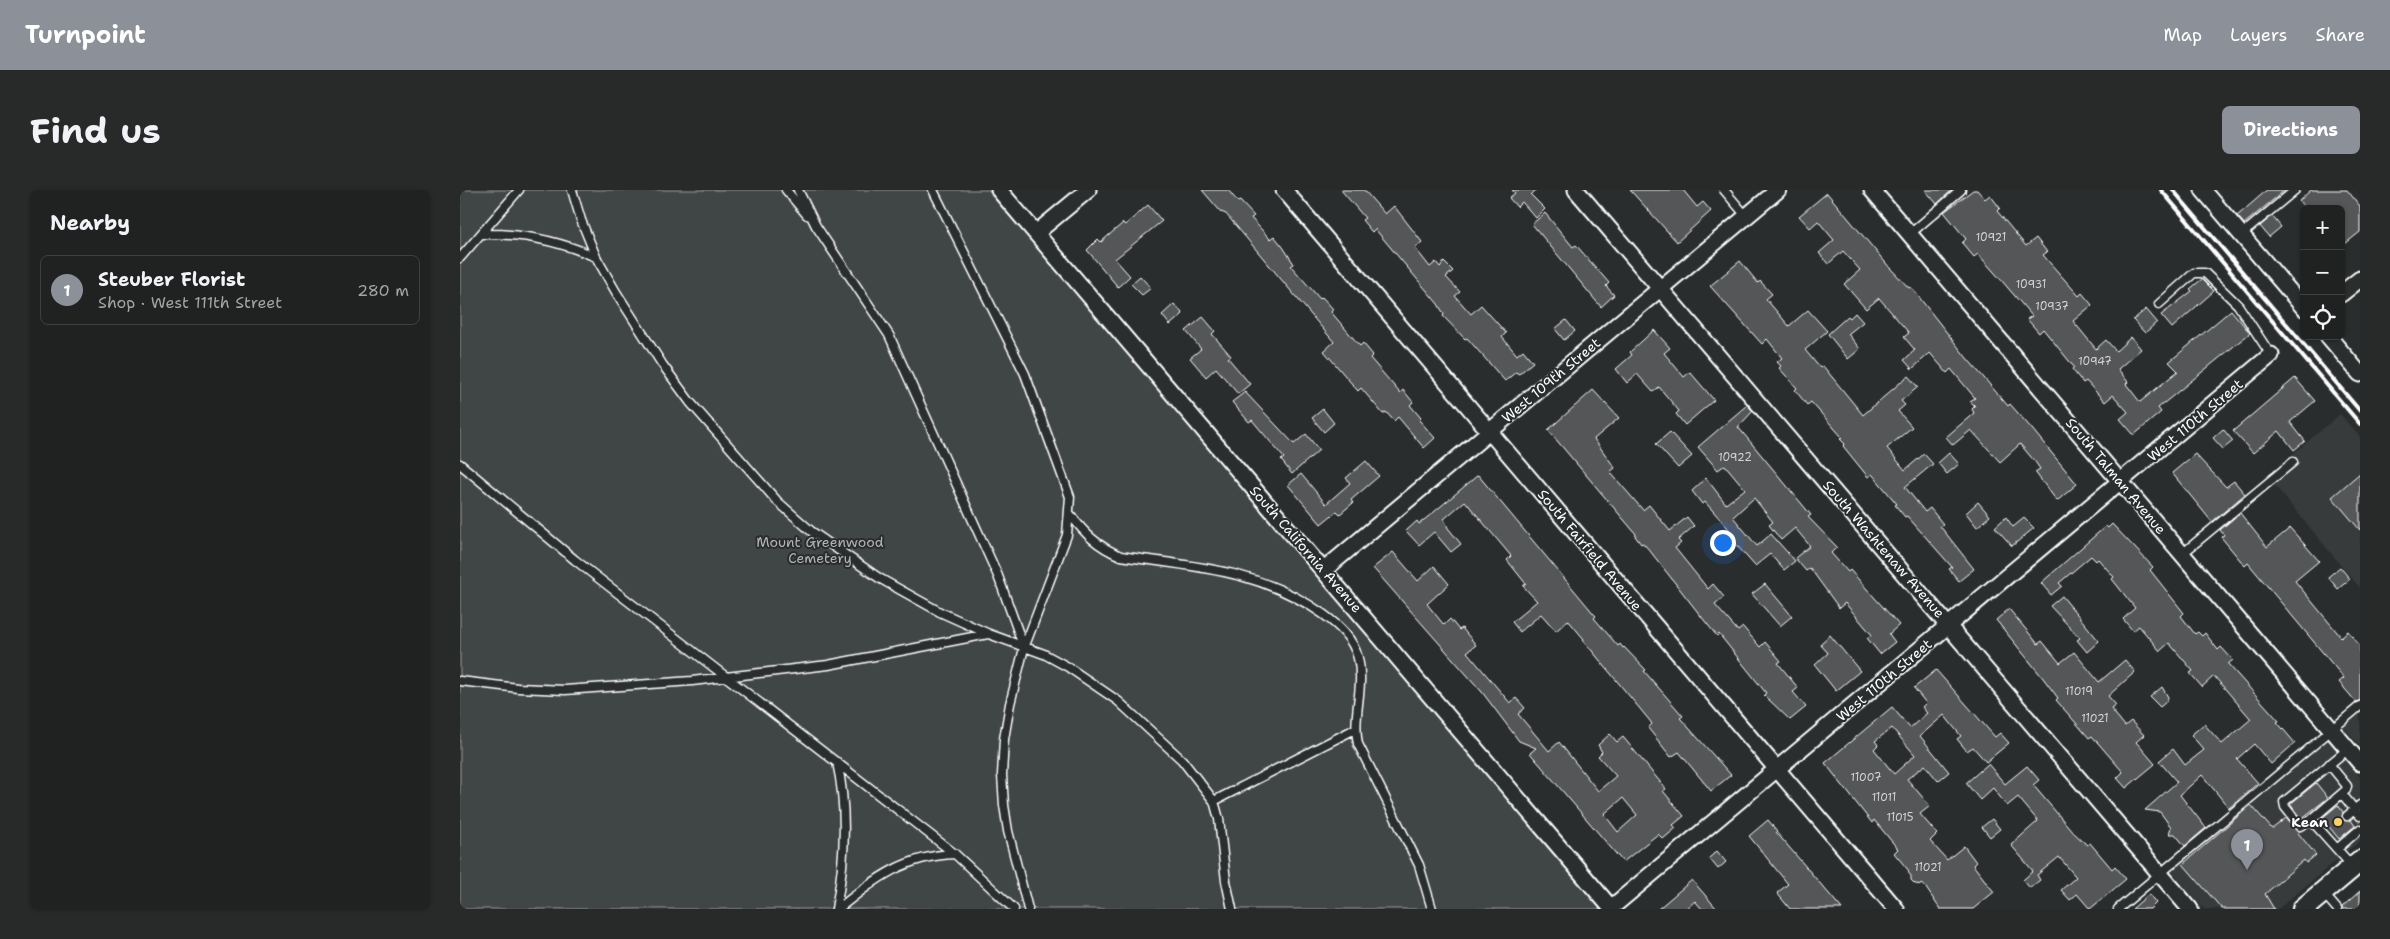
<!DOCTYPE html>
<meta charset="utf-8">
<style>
:root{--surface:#202222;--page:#282a2a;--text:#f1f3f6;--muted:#a2a4a5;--line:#3d3f40;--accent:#8c9099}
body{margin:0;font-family:"Shantell Sans",sans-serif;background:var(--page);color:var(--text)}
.controls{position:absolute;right:15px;top:15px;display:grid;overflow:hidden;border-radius:8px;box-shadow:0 1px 4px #0004}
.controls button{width:45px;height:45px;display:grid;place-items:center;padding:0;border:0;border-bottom:1px solid var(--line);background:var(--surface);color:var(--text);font:25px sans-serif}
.you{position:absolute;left:1262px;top:352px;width:18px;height:18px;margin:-12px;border:4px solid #fff;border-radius:50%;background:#1a73e8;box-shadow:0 0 0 8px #1a73e833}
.badge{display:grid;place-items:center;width:32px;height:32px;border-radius:50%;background:var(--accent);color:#fff;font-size:16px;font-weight:700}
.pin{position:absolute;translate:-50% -41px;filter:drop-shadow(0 1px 2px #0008)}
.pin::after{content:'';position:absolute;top:26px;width:18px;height:15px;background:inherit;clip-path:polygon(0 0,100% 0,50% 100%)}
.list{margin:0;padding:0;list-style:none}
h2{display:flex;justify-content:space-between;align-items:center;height:65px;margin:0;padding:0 20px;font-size:21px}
h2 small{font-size:16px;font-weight:400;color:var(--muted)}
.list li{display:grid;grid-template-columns:32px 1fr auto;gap:15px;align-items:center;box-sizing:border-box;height:70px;margin:0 10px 10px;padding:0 10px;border:1px solid var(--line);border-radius:8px}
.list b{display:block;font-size:19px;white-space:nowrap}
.list p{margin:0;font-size:16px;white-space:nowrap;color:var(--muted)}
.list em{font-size:16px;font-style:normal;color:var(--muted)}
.icon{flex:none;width:28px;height:28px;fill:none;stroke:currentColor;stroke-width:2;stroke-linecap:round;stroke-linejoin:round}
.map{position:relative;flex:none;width:1900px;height:719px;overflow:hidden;border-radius:8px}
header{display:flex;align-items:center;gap:30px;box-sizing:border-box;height:70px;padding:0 25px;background:var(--accent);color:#fff}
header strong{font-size:24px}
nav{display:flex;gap:28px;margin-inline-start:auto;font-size:18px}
.intro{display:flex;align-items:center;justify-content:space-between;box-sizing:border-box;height:120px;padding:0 30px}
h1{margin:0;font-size:35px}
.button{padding:12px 22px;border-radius:8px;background:var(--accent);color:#fff;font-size:18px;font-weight:700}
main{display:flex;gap:30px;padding:0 30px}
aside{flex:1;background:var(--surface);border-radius:8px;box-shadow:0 1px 4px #0004}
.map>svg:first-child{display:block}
.built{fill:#373a3b}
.green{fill:#414445;stroke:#a0a2a2}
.building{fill:#555758;stroke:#fff;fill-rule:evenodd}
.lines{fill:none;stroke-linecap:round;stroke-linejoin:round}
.service-casing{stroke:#fff;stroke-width:11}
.minor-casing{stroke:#fff;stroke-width:19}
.secondary-casing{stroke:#fff;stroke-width:24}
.service{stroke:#2a2d2e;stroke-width:8}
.minor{stroke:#2a2d2e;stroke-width:15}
.secondary{stroke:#2a2d2e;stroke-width:20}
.rail{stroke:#fff;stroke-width:4}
.poi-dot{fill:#ffd166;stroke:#2a2d2e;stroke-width:2}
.labels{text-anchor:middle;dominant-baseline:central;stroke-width:4;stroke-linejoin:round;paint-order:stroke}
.number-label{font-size:11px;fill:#d4d5d5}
.street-label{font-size:14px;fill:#fff;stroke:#2a2d2e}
.park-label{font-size:14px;fill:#b3b4b5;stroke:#2a2d2e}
.poi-label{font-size:14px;font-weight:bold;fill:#fff;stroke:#2a2d2e;text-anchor:end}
</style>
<header>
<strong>Turnpoint</strong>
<nav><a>Map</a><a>Layers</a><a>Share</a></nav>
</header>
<div class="intro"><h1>Find us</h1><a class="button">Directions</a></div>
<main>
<aside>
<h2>Nearby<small></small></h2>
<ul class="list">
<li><span class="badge">1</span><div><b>Steuber Florist</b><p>Shop · West 111th Street</p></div><em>280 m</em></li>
</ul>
</aside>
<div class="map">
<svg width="1900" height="719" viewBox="0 0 1900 719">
<rect width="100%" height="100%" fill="#2a2d2e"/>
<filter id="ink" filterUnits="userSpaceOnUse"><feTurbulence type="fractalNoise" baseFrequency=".02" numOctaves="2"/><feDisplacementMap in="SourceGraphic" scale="10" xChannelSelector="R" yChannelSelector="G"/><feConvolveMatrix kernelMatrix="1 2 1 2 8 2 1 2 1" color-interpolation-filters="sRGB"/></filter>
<g filter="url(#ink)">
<path class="built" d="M1880,224L1900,247V398L1807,286Z
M1900,510V556L1877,530Z
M1862,542L1900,587V651L1818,719H1744L1705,674Z"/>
<path class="green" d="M0,0H529L1144,719H0Z"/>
<path class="building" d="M742,0H768L778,12L780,11L794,26L791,28L810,49L814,46L823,57L834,74L831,76L860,109L862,107L873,119L871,122L900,156L903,153L913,165L910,168L940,203L943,200L953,212L950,215L961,228L959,230L975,248L964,258L938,227L934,231L926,222L923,224L901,198L898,201L864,161L874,152L766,24L761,22Z
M881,0H904L925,24L934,16L962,52L955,58L970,77L976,72L980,77L984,72L993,81L986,87L1000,102L995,106L1011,124L1021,115L1046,143L1042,147L1057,165L1063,160L1073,172L1059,184L1056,182L1045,191L1007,148L1005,149L983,126L984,124L978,114L915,39L912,42L902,30L905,28Z
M1052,0H1076L1071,5L1085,19L1076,28L1062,12L1057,17L1049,8L1055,3Z
M1170,0H1223L1237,17L1243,12L1251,21L1217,52Z
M1465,0H1492L1477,14Z
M1513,0H1517L1525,9L1530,5L1540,18L1537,21L1566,56L1576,48L1587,62L1583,65L1619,106L1622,103L1632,115L1613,131L1636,159L1646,150L1656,161L1671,147L1681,159L1658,179L1668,192L1666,194L1680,212L1718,181L1709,172L1771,120L1790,143L1698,218L1701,222L1674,245L1660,229L1668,222L1653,205L1645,212L1626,191L1623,193L1612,179L1614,177L1583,139L1579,143L1567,129L1572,126L1542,91L1518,64L1514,67L1502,53L1506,49L1484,22Z
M1807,0H1825L1784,34L1777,26Z
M1851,0H1887L1900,16V42L1881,57V19H1846L1839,11Z
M1367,3L1430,78L1449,98L1451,97L1506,167L1548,216L1550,214L1572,239L1617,294L1597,311L1575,282L1580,279L1576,273L1560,254L1540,272L1511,240L1493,255L1486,247L1514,223L1512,219L1515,216L1510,211L1515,208L1491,179L1487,183L1470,163L1452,179L1444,170L1455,160L1444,147L1449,143L1419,108L1406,119L1384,94L1400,80L1383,61L1368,74L1359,63L1374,50L1358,31L1350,38L1339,26Z
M688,15L702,31L655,69L670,86L658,97L627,60L638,49L641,52L663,33L665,35Z
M1085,23L1113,57L1116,55L1149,93L1146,96L1154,105L1141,117L1072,34Z
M1812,26L1821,37L1809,47L1800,36Z
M1280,71L1298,93L1300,91L1312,104L1306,109L1329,136L1348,120L1367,141L1345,160L1360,178L1363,176L1403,225L1448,186L1458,197L1441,211L1445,215L1438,221L1452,237L1427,258L1445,280L1464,264L1473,274L1445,297L1465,322L1470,318L1483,334L1480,336L1514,379L1499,391L1489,379L1492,377L1447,326L1445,327L1435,315L1437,314L1412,284L1408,287L1383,256L1385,254L1380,249L1382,247L1351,212L1347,215L1335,200L1337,198L1319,178L1321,176L1317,172L1322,168L1307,149L1302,154L1250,96Z
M680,86L691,98L682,105L671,94Z
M1742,89L1754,101L1712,138L1701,125L1732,101L1730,99Z
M714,114L723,124L710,135L702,125Z
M1686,119L1697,132L1685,143L1673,130Z
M1395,123L1403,132L1388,144L1400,159L1388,169L1368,144L1388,126L1390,128Z
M743,127L755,141L752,144L771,166L768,168L790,194L778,204L756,178L746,187L730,168L741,159L726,141Z
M1106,130L1115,141L1104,150L1095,139Z
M1194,140L1210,158L1204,163L1224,187L1230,182L1254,210L1225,235L1216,224L1219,221L1199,197L1193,202L1177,184L1167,193L1156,179L1172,165L1170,162Z
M1835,188L1855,211L1830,232L1845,251L1834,260L1819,241L1793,263L1773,241Z
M1133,200L1159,228L1134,249L1155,278L1150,282L1183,320L1189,315L1210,341L1227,327L1234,336L1218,350L1221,353L1215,358L1248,399L1253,394L1264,407L1255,415L1278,441L1283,437L1300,457L1305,452L1321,471L1318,473L1338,498L1333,502L1346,517L1330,530L1304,505L1306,503L1259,444L1257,446L1244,430L1190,361L1183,353L1181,354L1175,346L1176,344L1088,240Z
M785,202L834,254L846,244L859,260L832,284L821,270L824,268L792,230L789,232L772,212Z
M1287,215L1293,221L1278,237L1351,325L1348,327L1377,357L1371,363L1388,382L1390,380L1439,435L1429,444L1435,452L1420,464L1407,448L1412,445L1385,413L1379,418L1350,378L1346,381L1335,368L1350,356L1335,338L1321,350L1309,335L1313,332L1294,308L1273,327L1297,356L1311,344L1335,371L1324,380L1310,364L1295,376L1271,349L1275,346L1245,312L1242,314L1232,301L1246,288L1266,314L1285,299L1265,275L1258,280L1238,257Z
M863,219L874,233L864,242L852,228Z
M1763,239L1773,251L1763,259L1753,248Z
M1210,242L1232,266L1218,278L1196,254Z
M1489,263L1499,274L1487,284L1478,273Z
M1735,264L1766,297L1774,291L1785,304L1752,332L1712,283Z
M906,271L919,286L891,310L893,313L880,324L877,321L861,334L828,295L841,284L866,314L890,293L886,288Z
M1900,283V340L1872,307Z
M1018,285L1134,424L1136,426L1134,428L1158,456L1160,454L1163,458L1164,457L1186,480L1184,481L1223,526L1220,528L1271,585L1251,601L1219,562L1211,567L1188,538L1192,534L1190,531L1123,450L1124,449L1108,430L1096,441L1081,424L1060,442L1052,432L1077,411L1063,396L1066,394L1047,370L1051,366L1005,311L984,329L988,338L1001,354L991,362L974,342L959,355L946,341L957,331L959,334L974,322Z
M1518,312L1530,326L1517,337L1506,323Z
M1780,323L1807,357L1830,338L1859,371L1835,391L1881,447L1888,441L1900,456V510L1896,512L1879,492L1884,488L1788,373L1785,376L1761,347L1764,345L1760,340Z
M1546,327L1553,337L1564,328L1574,338L1552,356L1535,337Z
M1652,334L1693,377L1690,380L1724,423L1721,426L1735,444L1738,442L1742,446L1745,443L1758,460L1761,457L1773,470L1768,474L1819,531L1817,532L1835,553L1811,574L1794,554L1777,569L1798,593L1769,618L1742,585L1720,605L1746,638L1725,656L1715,644H1709L1711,637L1700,622L1685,620L1717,592L1699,571L1713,559L1725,575L1744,560L1731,545L1744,534L1762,554L1791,529L1754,486L1742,497L1730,483L1733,481L1709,453L1700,461L1679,436L1673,441L1663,429L1675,418L1652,389L1654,387L1638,369L1636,371L1631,366L1599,393L1602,396L1591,405L1581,393L1646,336L1648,338Z
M933,362L958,391L974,376L989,394L967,414L984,435L990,429L999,440L1002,438L1016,455L1007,462L1050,513L1056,508L1065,518L1058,524L1089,561L1099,552L1138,601L1156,586L1138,566L1142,562L1138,555L1150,544L1157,552L1163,547L1206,599L1203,601L1224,626L1213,635L1216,638L1203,649L1198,644L1163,672L1070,563L1076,558L1059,551L1022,502L913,378ZM1163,608L1177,625L1158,642L1144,624Z
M1880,377L1890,389L1878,399L1868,387Z
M1305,394L1332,426L1320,436L1292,404Z
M1602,406L1639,451L1627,462L1617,450L1620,448L1590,416Z
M1549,419L1578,454L1582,451L1600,473L1614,462L1639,492L1665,470L1675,482L1648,506L1656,515L1651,519L1665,536L1671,531L1684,545L1676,552L1695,574L1666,598L1657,588L1663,582L1632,546L1629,548L1596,510L1598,508L1583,488L1536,430Z
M1370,445L1400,481L1376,501L1355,475L1368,463L1360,454Z
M1476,480L1535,547L1540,543L1549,553L1526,572L1513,557L1507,561L1497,549L1501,546L1484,525L1460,546L1489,582L1478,591L1465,575L1447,589L1470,616L1460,624L1477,644L1470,651L1487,670L1504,656L1516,672L1513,675L1534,702L1513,719H1480L1464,695L1455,694L1451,690V686L1448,682L1449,681L1434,663L1438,659L1414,630L1412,633L1365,573L1432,517L1450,538L1467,523L1462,517L1466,513L1454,498ZM1432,538L1455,565L1434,584L1414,559L1418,555L1415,551Z
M1702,497L1708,507L1707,511L1700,517L1690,507Z
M1528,574L1545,594L1567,576L1579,590L1573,595L1613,642L1627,655L1630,653L1652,679L1655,676L1666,689L1630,719L1617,704L1610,710L1601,700L1616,687L1599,667L1577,685L1580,690L1570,698L1563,690L1573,681L1551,655L1578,631L1558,607L1547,616L1533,598L1520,610L1506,593Z
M1856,593L1868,608L1841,629L1830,614Z
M1791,615L1812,639L1826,628L1856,665L1846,673L1844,670L1805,704L1814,719H1762L1723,674Z
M1878,615L1883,622L1882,629L1886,631L1891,630L1895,636L1879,649L1862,628Z
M1532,629L1540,639L1530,647L1522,637Z
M1308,630L1317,641L1316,642L1382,719H1330L1317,703L1328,694L1289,646Z
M1257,661L1266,672L1258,679L1249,668Z
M1232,690L1257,719H1242L1235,711L1226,719H1198Z
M1900,701V719H1883L1882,717Z
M1689,704L1696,713L1690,719H1672Z"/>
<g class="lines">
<defs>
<path id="service" d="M112,0L121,30L136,67L156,102L202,174L230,212L317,311L351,341L419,388L480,422L529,444L584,464L608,477L658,511L722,570L754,611L759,629L766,691L772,719
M326,0L347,25
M338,0L356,36L429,145L538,386L564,458L550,514L544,549L542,585L544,615L548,641L568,719
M473,0L565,184L610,307L607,345L564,458
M1264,0L1287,27
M22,44C62,43 99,51 136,67
M1450,44L1501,0
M1781,45L1835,0
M0,68L59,0
M1699,114L1734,83H1745L1778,115L1811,165
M0,274L115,370L495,664L554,719
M610,324C624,343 638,357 661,366C735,377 799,379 863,424C878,435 893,448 898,468C905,496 892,526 898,554L959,675L972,719
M1722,364L1833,272
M0,491L58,498L105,500L232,491L368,475L528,444
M1888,559L1824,612L1825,617L1840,636L1851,630L1893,677
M1882,604L1900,626
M754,611L895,539
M1887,626L1900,615
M1851,630L1886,600L1887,596L1869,574
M1877,659L1900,639
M1864,704L1877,719
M376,719C385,670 388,621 377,572
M378,719C417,688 444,666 495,664
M1658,719L1900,516"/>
<path id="minor" d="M539,0L1152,719
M824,0L1436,719
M1116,0L1730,719
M1412,0L1900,573
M1743,0L1844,118
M576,43L628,0
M1881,104L1900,89
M1868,146L1900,184
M864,380L1318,0
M1151,718L1811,165"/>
<path id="secondary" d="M1843,719L1900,671"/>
</defs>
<use href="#service" class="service-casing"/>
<use href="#minor" class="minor-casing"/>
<use href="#secondary" class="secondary-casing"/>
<use href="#service" class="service"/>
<use href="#minor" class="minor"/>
<use href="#secondary" class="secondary"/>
<path class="rail" d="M1701,0L1900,234
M1713,0L1900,221"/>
</g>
</g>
<circle class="poi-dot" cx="1878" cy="632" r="5"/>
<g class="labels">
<g class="number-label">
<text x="1531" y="47">10921</text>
<text x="1571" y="94">10931</text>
<text x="1592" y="116">10937</text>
<text x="1635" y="171">10947</text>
<text x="1275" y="267">10922</text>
<text x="1619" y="501">11019</text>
<text x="1635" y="528">11021</text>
<text x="1406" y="587">11007</text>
<text x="1424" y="607">11011</text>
<text x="1440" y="627">11015</text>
<text x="1468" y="677">11021</text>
</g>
<g class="street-label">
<text transform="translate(1091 190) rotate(-40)">West 109th Street</text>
<text transform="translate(1735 230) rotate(-40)">West 110th Street</text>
<text transform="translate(1656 286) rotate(50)">South Talman Avenue</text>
<text transform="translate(846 359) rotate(49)">South California Avenue</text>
<text transform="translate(1424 359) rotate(49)">South Washtenaw Avenue</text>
<text transform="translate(1130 360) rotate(50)">South Fairfield Avenue</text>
<text transform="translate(1424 490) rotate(-40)">West 110th Street</text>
</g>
<g class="park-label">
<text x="360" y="352">Mount Greenwood<tspan x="360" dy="16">Cemetery</tspan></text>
</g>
<g class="poi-label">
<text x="1868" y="632">Kean</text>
</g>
</g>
</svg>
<div class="controls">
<button>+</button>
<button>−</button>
<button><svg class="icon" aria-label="locate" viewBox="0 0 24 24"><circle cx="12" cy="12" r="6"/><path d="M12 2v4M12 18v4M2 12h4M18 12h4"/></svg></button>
</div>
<div class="you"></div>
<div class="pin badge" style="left:1787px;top:680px">1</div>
</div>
</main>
